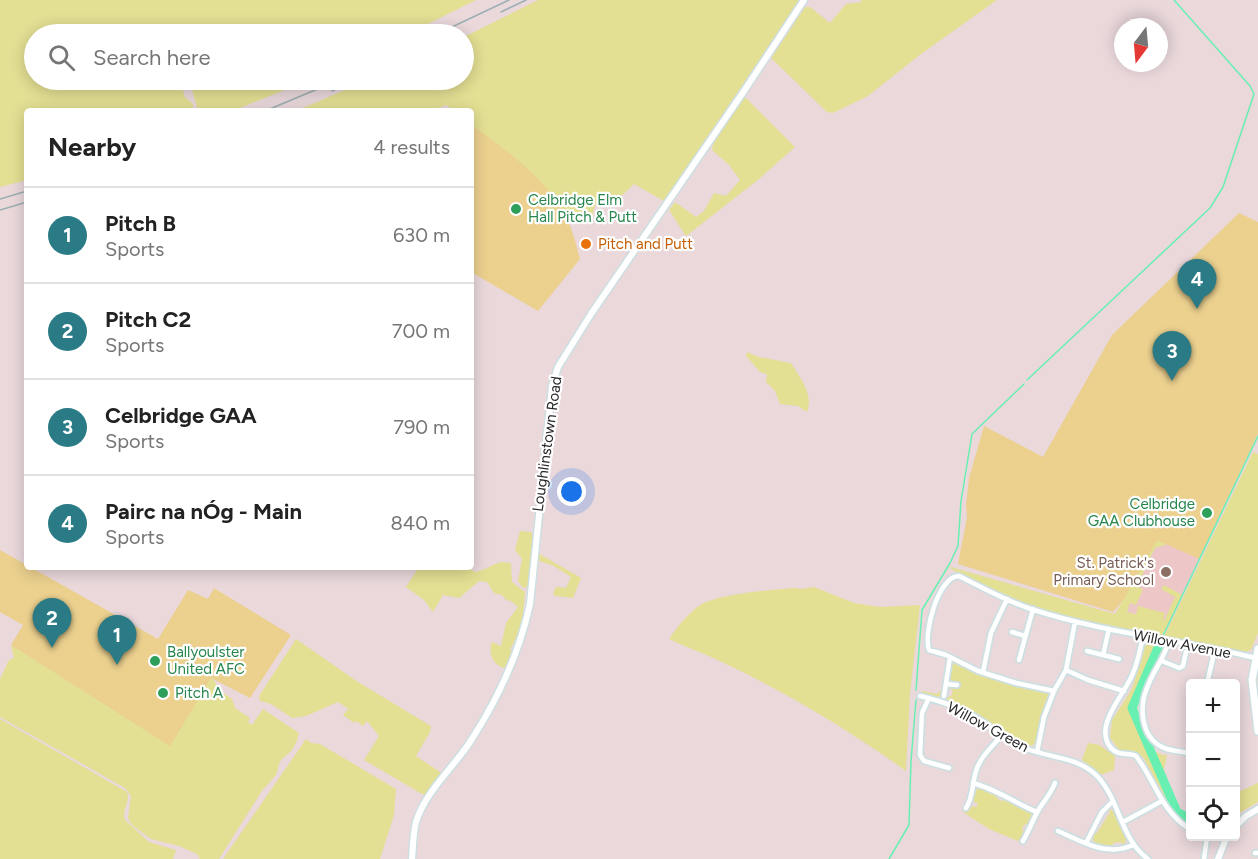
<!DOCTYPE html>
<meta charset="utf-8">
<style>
:root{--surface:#fff;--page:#f6f6f6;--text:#222;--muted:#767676;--line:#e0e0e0;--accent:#2a7b85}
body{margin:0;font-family:Figtree,sans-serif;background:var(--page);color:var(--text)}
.controls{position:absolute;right:18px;bottom:18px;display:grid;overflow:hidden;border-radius:6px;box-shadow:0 3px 15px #0003}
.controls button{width:54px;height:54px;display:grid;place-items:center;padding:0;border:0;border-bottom:2px solid var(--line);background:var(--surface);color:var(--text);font:30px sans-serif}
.compass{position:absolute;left:1114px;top:18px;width:54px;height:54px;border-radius:50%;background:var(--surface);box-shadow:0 3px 15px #0003;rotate:196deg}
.you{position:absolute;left:572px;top:492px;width:21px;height:21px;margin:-15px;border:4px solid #fff;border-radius:50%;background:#1a73e8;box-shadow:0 0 0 9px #1a73e833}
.badge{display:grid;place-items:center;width:39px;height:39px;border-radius:50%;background:var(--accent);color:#fff;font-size:20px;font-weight:700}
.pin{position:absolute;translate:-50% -50px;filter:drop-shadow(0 2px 3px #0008)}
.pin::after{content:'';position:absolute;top:32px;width:21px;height:18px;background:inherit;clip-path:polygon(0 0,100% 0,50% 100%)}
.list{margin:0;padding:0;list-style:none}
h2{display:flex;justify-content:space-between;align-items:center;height:78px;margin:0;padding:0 24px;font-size:26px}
h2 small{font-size:20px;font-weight:400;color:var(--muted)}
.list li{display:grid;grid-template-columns:39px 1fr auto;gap:18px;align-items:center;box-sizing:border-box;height:96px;padding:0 24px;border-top:2px solid var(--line)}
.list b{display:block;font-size:22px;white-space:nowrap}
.list p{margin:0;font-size:20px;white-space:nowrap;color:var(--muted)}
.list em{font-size:20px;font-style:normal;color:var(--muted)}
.icon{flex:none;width:33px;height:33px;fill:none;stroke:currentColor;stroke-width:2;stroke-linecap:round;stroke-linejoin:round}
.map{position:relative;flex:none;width:1258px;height:859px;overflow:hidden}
.search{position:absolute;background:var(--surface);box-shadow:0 3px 15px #0003;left:24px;top:24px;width:450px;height:66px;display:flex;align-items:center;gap:15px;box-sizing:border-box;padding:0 21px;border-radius:33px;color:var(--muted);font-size:22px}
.panel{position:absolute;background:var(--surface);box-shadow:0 3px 15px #0003;left:24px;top:108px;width:450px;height:462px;border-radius:6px}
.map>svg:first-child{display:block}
.education{fill:#edc6c8}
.green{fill:#e3df93}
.pitch{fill:#ebd08e}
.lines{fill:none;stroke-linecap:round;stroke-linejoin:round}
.stream{stroke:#68f0b3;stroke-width:1.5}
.river{stroke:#68f0b3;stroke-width:9}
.minor-casing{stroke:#cddfe1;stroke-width:8}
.tertiary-casing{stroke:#cddfe1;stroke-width:9}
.secondary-casing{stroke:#cddfe1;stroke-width:10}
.minor{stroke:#fff;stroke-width:4.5}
.tertiary{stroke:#fff;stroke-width:6}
.secondary{stroke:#fff;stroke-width:7}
.rail{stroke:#9bafb2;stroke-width:1.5}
.leisure-dot{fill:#2e9e5b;stroke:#fff;stroke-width:2}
.food-dot{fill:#e8710a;stroke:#fff;stroke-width:2}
.education-dot{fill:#8d6e63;stroke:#fff;stroke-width:2}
.labels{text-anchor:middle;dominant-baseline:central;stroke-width:4.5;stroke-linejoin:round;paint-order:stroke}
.leisure-label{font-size:15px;fill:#27864d;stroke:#fff;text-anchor:start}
.food-label{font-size:15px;fill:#c56008;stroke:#fff;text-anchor:start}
.street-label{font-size:15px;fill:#272727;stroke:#fff}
.education-label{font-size:15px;fill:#785e54;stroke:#fff;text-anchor:end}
</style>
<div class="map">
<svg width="1258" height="859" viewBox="0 0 1258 859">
<rect width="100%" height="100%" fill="#ead8db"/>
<path class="education" d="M1157,539L1199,559L1169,622L1116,614Z"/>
<path class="green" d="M0,0H476L408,34H34V80H185V85L182,88L185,97L193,104V111H27V180L0,187Z
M538,0H800L664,201L634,184L614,203L600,197L594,208L592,219L569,223L552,195L525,168L471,124V111H455L446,105L431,111H296L368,80H464V37Z
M861,0H997L921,54L868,96L833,113L827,112L771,58L805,7H810L830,23L846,4L862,2Z
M189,80H310L232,111H198Z
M744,96L795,147L759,179L686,236L669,210L675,202L696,217L704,211L714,193L726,196L740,180L729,165L712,150L714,139Z
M747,352L759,357L791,363C800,378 814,394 807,412L798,406L780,404L775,391L766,382L767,374L760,372L746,356Z
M1253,452L1258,454V633L1251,650L1242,653L1163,639Z
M520,531L531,532L533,536L528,588L522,587L518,581L522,559L515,550Z
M1157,539L1168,544L1155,548L1137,586L1143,590L1136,605L1130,603L1127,612L1136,614L1138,606L1165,613L1163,620L1164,621L1175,597L1161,589L1164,585L1182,595L1161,638C1088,623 1010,608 947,566L1115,614Z
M538,553L581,578L573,598L555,596L553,593L556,587L566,588L571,577L554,566L537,560Z
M501,562L511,563L512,582L525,592C524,611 521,633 510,649L514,653L508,666L504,668C492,664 488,654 492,642L501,646L506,623L518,607L511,601L506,600L502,595L494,593L487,582L479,581L459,598L443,595L433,612L424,600L406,587L419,567H468L475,572C487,570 490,565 501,562Z
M814,587L854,603L880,607L920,605L910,693L906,771C849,730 787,693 724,663C706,654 687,648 669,639C677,627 692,608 706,602C730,593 770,590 796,588L800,589Z
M296,639L358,682L431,726L430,732L416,756L443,774L427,795L422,794L364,760L379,736L367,721L363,726L356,721L354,723L343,715L348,709L365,720L338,702L306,716L292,718L271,704L260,701L259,696Z
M1149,644L1164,647C1149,676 1118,718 1154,745L1151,750L1163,755H1167L1164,770L1178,810L1190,816V824L1173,812L1143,757L1133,752L1120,751L1110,738L1112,720L1132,689L1145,646Z
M11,645L170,745L211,677L222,692L232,699L235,708L250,718L248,722L252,725L263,709L299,733L297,741L292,750L280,761L276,775L262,791L219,859H200L197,854L179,846L151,839L132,825L128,818L131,796L125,788L0,717V679L9,660L14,658Z
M953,662L974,672L1008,683L1047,691L1049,696L1037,743L1030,746C1012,741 1001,731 986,720C968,706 943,698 921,693L922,691L938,694L939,691L943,692L944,696L951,697L953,690L948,689L951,687L957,688V683L952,682L949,678L951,664Z
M0,719L127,792C131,802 121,811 125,820L149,842L176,850L173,859H0Z
M306,739L311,743L320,744L396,789L394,815L380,859H223Z
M1088,743L1099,745L1115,756L1114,770L1101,775L1082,760Z
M1258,783V802L1236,815V793Z
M978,787C993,789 991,790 1000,801L1006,800L1032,813L1033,818L1030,823L1024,825L1022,829L1024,832L1022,840L1018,841L989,829L963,812L969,806L976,807L978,804L974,802L973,797Z
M1109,809L1113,811L1126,840L1124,844H1122L1121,842L1113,843V845L1103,846L1094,843L1093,839L1094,832L1097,833L1110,812L1108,810Z"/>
<path class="pitch" d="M471,124C506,151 551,181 569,223C574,235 577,248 580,259L538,311L471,272Z
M1239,213L1258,222V434L1199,559L1157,540L1124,599L1113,612L958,564L967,517L966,505L969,478L984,426L1043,457L1112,335Z
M0,550L158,639L188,590L208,599L214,588L291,635L250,698L211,678L170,746L11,645L23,625L0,612Z"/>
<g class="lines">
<path class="stream" d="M1027,380L1210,208L1223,187L1254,94L1250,86L1174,0
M1162,638L1258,436
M916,690L922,610L950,563L958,546L961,501L972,434L1024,384
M889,859L909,825L911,761L916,700"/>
<path class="river" d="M1160,643L1132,708L1177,812L1190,819"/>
<defs>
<path id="minor" d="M1012,632L1025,636
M1143,637C1140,649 1138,662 1133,673C1126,693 1092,726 1111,748C1119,757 1127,752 1136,756C1155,781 1161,810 1188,828
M1169,641C1164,659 1153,671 1147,688C1138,710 1142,741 1167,749C1174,751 1183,752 1190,753
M1087,651L1119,659
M1103,655L1109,629
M1019,660L1033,609
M1162,661L1179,668L1183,666L1186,652
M1066,670L1088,680L1124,691
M983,672L991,633L1007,599
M946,684L957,685
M1207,684L1215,649
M1054,691L1016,683L978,671L946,655L929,650C923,634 938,576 959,576C983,588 1006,601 1031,609C1104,633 1181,640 1256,658
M920,696C941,701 962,708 980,720C996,730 1008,742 1027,749C1051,758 1079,757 1098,777C1120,801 1121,840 1148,859
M944,696L950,657
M929,698L922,713L920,755L924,761L949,768
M1037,752L1044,717L1054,691L1066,670L1075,622
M973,783C996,789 1015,803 1037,812
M966,808C973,798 972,784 976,771C980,757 992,747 1001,736
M1123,822L1162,801
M1058,831C1083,842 1106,857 1133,845
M1023,841C1029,831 1033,819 1039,809C1045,800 1051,793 1055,783
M1086,843L1102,812L1112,802
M1255,853H1258
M1204,859L1207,837"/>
<path id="tertiary" d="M1236,826L1246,816L1258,809
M412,859C413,847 413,834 416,822C425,792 453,768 470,742C498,699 519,655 530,604L552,386L558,367L591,314L744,91L804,0
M1218,859L1227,836"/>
<path id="secondary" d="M1258,649L1252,680L1258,731"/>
</defs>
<use href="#minor" class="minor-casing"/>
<use href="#tertiary" class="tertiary-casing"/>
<use href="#secondary" class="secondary-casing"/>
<use href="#minor" class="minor"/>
<use href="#tertiary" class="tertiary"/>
<use href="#secondary" class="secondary"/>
<path class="rail" d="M501,12L526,0
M437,34L509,0
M332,91L357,80
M265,111L339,80
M0,199L27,191
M0,210L27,202"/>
</g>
<g class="leisure-dot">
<circle cx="516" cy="209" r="6"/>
<circle cx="1207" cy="513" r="6"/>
<circle cx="155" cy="661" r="6"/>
<circle cx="163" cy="693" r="6"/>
</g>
<circle class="food-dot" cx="586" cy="244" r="6"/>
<circle class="education-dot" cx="1166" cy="572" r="6"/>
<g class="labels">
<g class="leisure-label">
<text x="528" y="200">Celbridge Elm<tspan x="528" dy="17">Hall Pitch &amp; Putt</tspan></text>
<text x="1195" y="504" text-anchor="end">Celbridge<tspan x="1195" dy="17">GAA Clubhouse</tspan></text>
<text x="167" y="652">Ballyoulster<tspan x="167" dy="17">United AFC</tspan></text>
<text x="175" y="693">Pitch A</text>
</g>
<g class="food-label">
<text x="598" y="244">Pitch and Putt</text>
</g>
<g class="street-label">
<text transform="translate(547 444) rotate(-82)">Loughlinstown Road</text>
<text transform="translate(1182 644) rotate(11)">Willow Avenue</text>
<text transform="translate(988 727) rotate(28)">Willow Green</text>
</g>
<g class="education-label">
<text x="1154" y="563">St. Patrick's<tspan x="1154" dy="17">Primary School</tspan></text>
</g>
</g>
</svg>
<div class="controls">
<button>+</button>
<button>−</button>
<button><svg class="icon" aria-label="locate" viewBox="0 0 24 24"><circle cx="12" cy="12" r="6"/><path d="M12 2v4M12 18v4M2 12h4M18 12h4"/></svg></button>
</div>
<svg class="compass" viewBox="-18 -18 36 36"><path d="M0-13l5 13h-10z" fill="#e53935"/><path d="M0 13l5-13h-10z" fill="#767676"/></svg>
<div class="you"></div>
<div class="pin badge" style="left:117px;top:665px">1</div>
<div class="pin badge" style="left:52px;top:648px">2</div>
<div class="pin badge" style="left:1172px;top:381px">3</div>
<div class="pin badge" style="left:1197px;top:309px">4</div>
<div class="search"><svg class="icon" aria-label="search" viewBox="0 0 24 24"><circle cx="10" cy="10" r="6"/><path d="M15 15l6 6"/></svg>Search here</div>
<section class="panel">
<h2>Nearby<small>4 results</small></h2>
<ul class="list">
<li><span class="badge">1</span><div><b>Pitch B</b><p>Sports</p></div><em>630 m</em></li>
<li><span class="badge">2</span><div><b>Pitch C2</b><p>Sports</p></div><em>700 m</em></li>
<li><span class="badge">3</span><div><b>Celbridge GAA</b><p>Sports</p></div><em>790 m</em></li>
<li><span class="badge">4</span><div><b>Pairc na nÓg - Main</b><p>Sports</p></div><em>840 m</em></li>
</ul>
</section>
</div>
